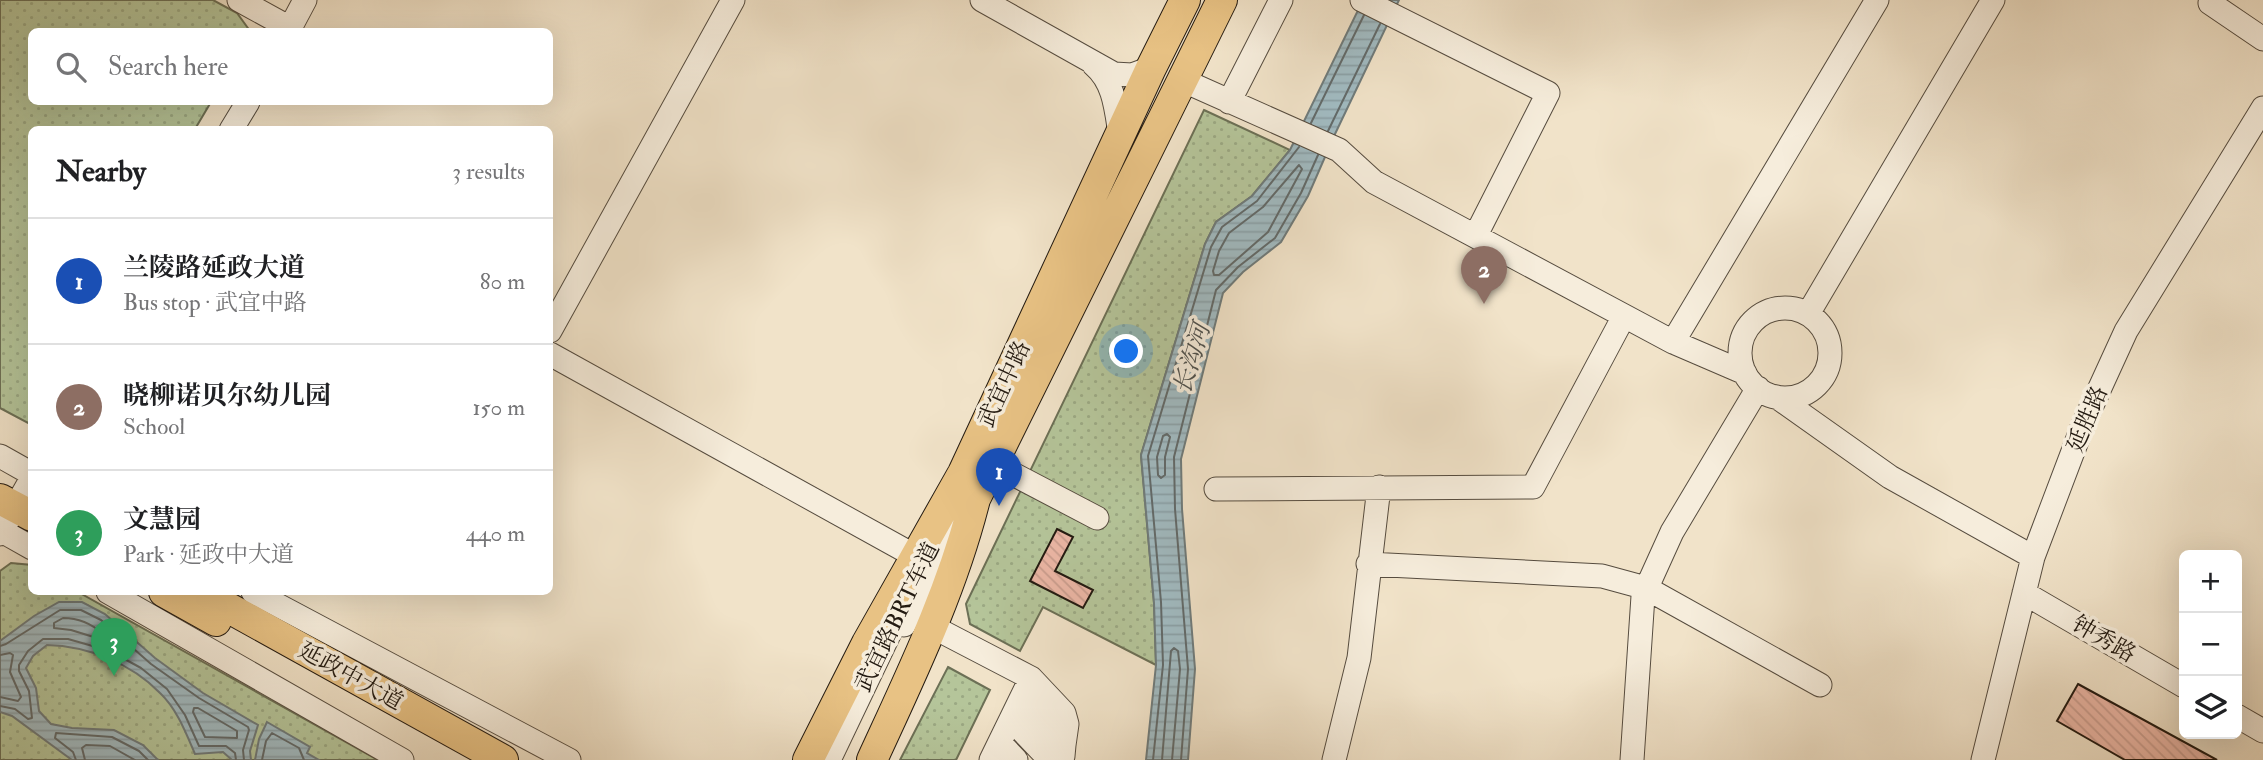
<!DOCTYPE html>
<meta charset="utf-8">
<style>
:root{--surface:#fff;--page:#f6f6f6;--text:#202124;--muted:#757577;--line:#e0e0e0;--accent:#8f2418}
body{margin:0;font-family:"IM FELL Double Pica","Noto Serif SC",serif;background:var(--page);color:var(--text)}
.controls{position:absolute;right:21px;bottom:21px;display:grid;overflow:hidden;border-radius:10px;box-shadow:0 7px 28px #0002}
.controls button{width:63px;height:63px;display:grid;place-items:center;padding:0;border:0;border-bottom:2px solid var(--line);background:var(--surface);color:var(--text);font:35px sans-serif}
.you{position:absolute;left:1127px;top:352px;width:24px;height:24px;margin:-18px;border:5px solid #fff;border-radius:50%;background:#1a73e8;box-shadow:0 0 0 10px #1a73e833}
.badge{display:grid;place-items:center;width:46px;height:46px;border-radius:50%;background:var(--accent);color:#fff;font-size:23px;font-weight:700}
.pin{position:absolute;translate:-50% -58px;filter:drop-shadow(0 2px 4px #0008)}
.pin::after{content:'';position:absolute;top:37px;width:24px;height:21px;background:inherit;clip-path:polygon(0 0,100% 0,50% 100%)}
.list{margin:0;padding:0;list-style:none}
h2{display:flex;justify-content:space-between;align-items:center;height:91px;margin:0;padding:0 28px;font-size:30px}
h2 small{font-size:23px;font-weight:400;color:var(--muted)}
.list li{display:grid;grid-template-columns:46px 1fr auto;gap:21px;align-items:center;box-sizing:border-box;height:126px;padding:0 28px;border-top:2px solid var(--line)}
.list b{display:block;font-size:26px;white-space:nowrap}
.list p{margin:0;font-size:23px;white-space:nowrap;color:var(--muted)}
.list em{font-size:23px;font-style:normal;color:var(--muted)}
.icon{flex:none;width:38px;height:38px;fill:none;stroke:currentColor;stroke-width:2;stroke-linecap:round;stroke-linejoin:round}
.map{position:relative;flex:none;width:2263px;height:760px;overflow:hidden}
.search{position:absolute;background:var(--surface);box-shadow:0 7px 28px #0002;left:28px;top:28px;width:525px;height:77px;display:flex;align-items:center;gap:18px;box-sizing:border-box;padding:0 24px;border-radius:10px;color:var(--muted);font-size:26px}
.panel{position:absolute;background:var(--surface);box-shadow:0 7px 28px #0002;left:28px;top:126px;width:525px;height:469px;border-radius:10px}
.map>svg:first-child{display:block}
.park{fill:url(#park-dots);stroke:#6c7056;stroke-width:2}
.water{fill:url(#water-rules);stroke:#6f7b7b;stroke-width:2}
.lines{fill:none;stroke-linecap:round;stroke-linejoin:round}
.shore{stroke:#626a6a;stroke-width:2}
.building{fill:url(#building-back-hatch);stroke:#231a11;stroke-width:2}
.minor-casing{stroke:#564c3f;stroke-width:25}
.major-casing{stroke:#231a11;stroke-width:32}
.minor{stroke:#f6eddc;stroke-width:23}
.major{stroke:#e8c284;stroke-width:30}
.labels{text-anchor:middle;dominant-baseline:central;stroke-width:7;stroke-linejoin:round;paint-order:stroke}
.street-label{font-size:23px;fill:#231a11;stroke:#f6eddc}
.water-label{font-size:24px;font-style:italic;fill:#4f524f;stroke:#f6eddc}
</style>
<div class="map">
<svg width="2263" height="760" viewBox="0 0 2263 760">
<defs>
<pattern id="park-dots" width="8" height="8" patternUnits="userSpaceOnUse" patternTransform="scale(1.75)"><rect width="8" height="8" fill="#b5c59a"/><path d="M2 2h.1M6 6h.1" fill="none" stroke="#9ba984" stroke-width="1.8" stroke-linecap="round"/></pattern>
<pattern id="water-rules" width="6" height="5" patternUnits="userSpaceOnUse" patternTransform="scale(1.75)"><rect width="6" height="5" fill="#a1bbc2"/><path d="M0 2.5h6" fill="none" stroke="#8aa0a6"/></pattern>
<pattern id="building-back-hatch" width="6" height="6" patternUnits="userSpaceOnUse" patternTransform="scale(1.75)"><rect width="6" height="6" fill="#ebb6a5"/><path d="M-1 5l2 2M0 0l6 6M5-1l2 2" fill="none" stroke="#c99c8d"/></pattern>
</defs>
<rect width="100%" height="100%" fill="#f1e3c9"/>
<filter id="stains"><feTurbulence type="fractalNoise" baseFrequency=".00286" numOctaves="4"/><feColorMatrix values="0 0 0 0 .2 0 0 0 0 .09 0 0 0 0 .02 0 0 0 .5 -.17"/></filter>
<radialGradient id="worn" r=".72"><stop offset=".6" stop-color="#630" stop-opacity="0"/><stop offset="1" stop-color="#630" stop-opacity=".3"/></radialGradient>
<path class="park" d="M0,0H213L237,13L250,31L32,32V102H211L195,129L32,130V417L28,423L0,408Z
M1204,110L1290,150L1252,196L1216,222L1205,244L1141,455L1154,603L1156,665L1043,607L1020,651L970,624L966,604Z
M11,563L32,565V592H78L378,760H0V571Z
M948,667L990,690L956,760H900Z"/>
<path class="water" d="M1363,0H1399L1335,134L1308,196L1281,242L1243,272L1223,293L1181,459L1182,509L1195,669L1188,760H1146L1156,665L1154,603L1141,455L1205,244L1216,222L1252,196L1290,150Z
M59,602H82L105,614L155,658L203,693L258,725L250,751L251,760H232L223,752L195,754C186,733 177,709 160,693C131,663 87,646 47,645L33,656L26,668L36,688L39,711L51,724L72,728L114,730L143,745L158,760H72L12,716L0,712V641L34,616Z
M267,722L310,747L307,753L319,760H255L259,739Z"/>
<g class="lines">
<path class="shore" d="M1311,123L1364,15
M1328,131L1380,24
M1299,165L1302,169L1268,232L1219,275H1214L1213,271L1219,251L1229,233L1263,207Z
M1167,434L1170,437L1165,457V475L1161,478L1158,475L1157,457L1163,436Z
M63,618C79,618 91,623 103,634L104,637L100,639L71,630L54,628V623Z
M0,646L6,644L60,610H81L101,620L151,664L199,698L248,727L249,730L243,750L244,760
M0,655L10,653L13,655L10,672L21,697L18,701L0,697
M0,706L15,709L28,719L32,718L29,691L19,671V665L28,651L43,639H68L110,651L141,668L167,689L185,715L199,746H226L235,753L236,760
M194,708H198L237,731V738L205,737L193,712Z
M76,760L73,752L55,738L56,733L112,737L139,751L148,760
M85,760L82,748L86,745L110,746L135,760
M262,760L266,741L272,733L299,748L304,760
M1153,760L1163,665L1161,602L1148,456L1211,247L1222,227L1257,201L1299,147
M1162,760L1171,651L1174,648L1178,651L1180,669L1172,760
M1181,760L1188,669L1175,509L1174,457L1216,290L1238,267L1275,238L1301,193L1318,155"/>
</g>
<path class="building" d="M1057,529L1073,537L1055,571L1093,590L1083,608L1030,581Z
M2078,684L2217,760H2125L2057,721Z"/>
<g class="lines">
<defs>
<path id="minor" d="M239,0L290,28
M982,0L1114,74L1132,75L1151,68
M1362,0L1548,93L1476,235
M2210,3L2263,39
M288,32L305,0
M1094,65C1114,82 1116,108 1120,134
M1182,80L1339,150L1374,182L1673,342L1745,373
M1229,102L1281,0
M231,130L248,102
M1740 353a45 45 0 1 1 90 0a45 45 0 1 1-90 0Z
M1808,314L1993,0
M550,331L733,0
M1673,342L1877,0
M550,354L915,556
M1777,397L1890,477L2033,557
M0,456L32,474
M992,463L1097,518
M1216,489L1533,487L1624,316
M0,530L32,548
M0,534L32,478
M1368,564L1602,576L1646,588L1820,685
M108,592L402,760
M253,592L569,760
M2024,593L2184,686
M904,625L958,530
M933,627L1031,678L1064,713L1067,724L1064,745
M1021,699L1064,745L1063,756
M2237,716L2263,731
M1011,719L1050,760
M1000,743L1016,760
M829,760L904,603
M991,760L1031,678
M1334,760L1359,658L1379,487
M1632,760L1643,596L1672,532L1758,388
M1983,760L2033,557L2083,425L2126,331L2263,108"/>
<path id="major" d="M0,499L32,516
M164,592L216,621
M200,592L503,760
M808,760L867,643L963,473L1151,68L1185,0
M872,760C911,675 952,591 975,499L1222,0"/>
</defs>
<use href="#minor" class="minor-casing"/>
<use href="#major" class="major-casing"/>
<use href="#minor" class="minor"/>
<use href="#major" class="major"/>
</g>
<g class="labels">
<g class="street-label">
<text transform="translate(1004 384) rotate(-65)">武宜中路</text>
<text transform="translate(2087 419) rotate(-67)">延胜路</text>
<text transform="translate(897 617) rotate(-64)">武宜路BRT车道</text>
<text transform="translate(2104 639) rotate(30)">钟秀路</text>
<text transform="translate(351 676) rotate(29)">延政中大道</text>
</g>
<g class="water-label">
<text transform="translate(1192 359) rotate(-73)">长沟河</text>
</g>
</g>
<rect width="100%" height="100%" filter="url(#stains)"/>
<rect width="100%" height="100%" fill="url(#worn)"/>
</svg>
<div class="controls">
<button>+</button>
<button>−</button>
<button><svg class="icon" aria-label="layers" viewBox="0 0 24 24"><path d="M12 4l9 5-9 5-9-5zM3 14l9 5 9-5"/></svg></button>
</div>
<div class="you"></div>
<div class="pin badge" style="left:999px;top:506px;background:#1a4fb4">1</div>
<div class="pin badge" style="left:1484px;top:304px;background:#8d6e63">2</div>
<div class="pin badge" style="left:114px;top:676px;background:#2e9e5b">3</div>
<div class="search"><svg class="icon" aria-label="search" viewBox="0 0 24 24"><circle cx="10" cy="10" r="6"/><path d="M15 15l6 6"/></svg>Search here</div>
<section class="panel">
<h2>Nearby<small>3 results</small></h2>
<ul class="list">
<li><span class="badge" style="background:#1a4fb4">1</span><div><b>兰陵路延政大道</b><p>Bus stop · 武宜中路</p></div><em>80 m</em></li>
<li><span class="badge" style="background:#8d6e63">2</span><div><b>晓柳诺贝尔幼儿园</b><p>School</p></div><em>150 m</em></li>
<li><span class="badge" style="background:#2e9e5b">3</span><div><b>文慧园</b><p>Park · 延政中大道</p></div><em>440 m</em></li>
</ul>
</section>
</div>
